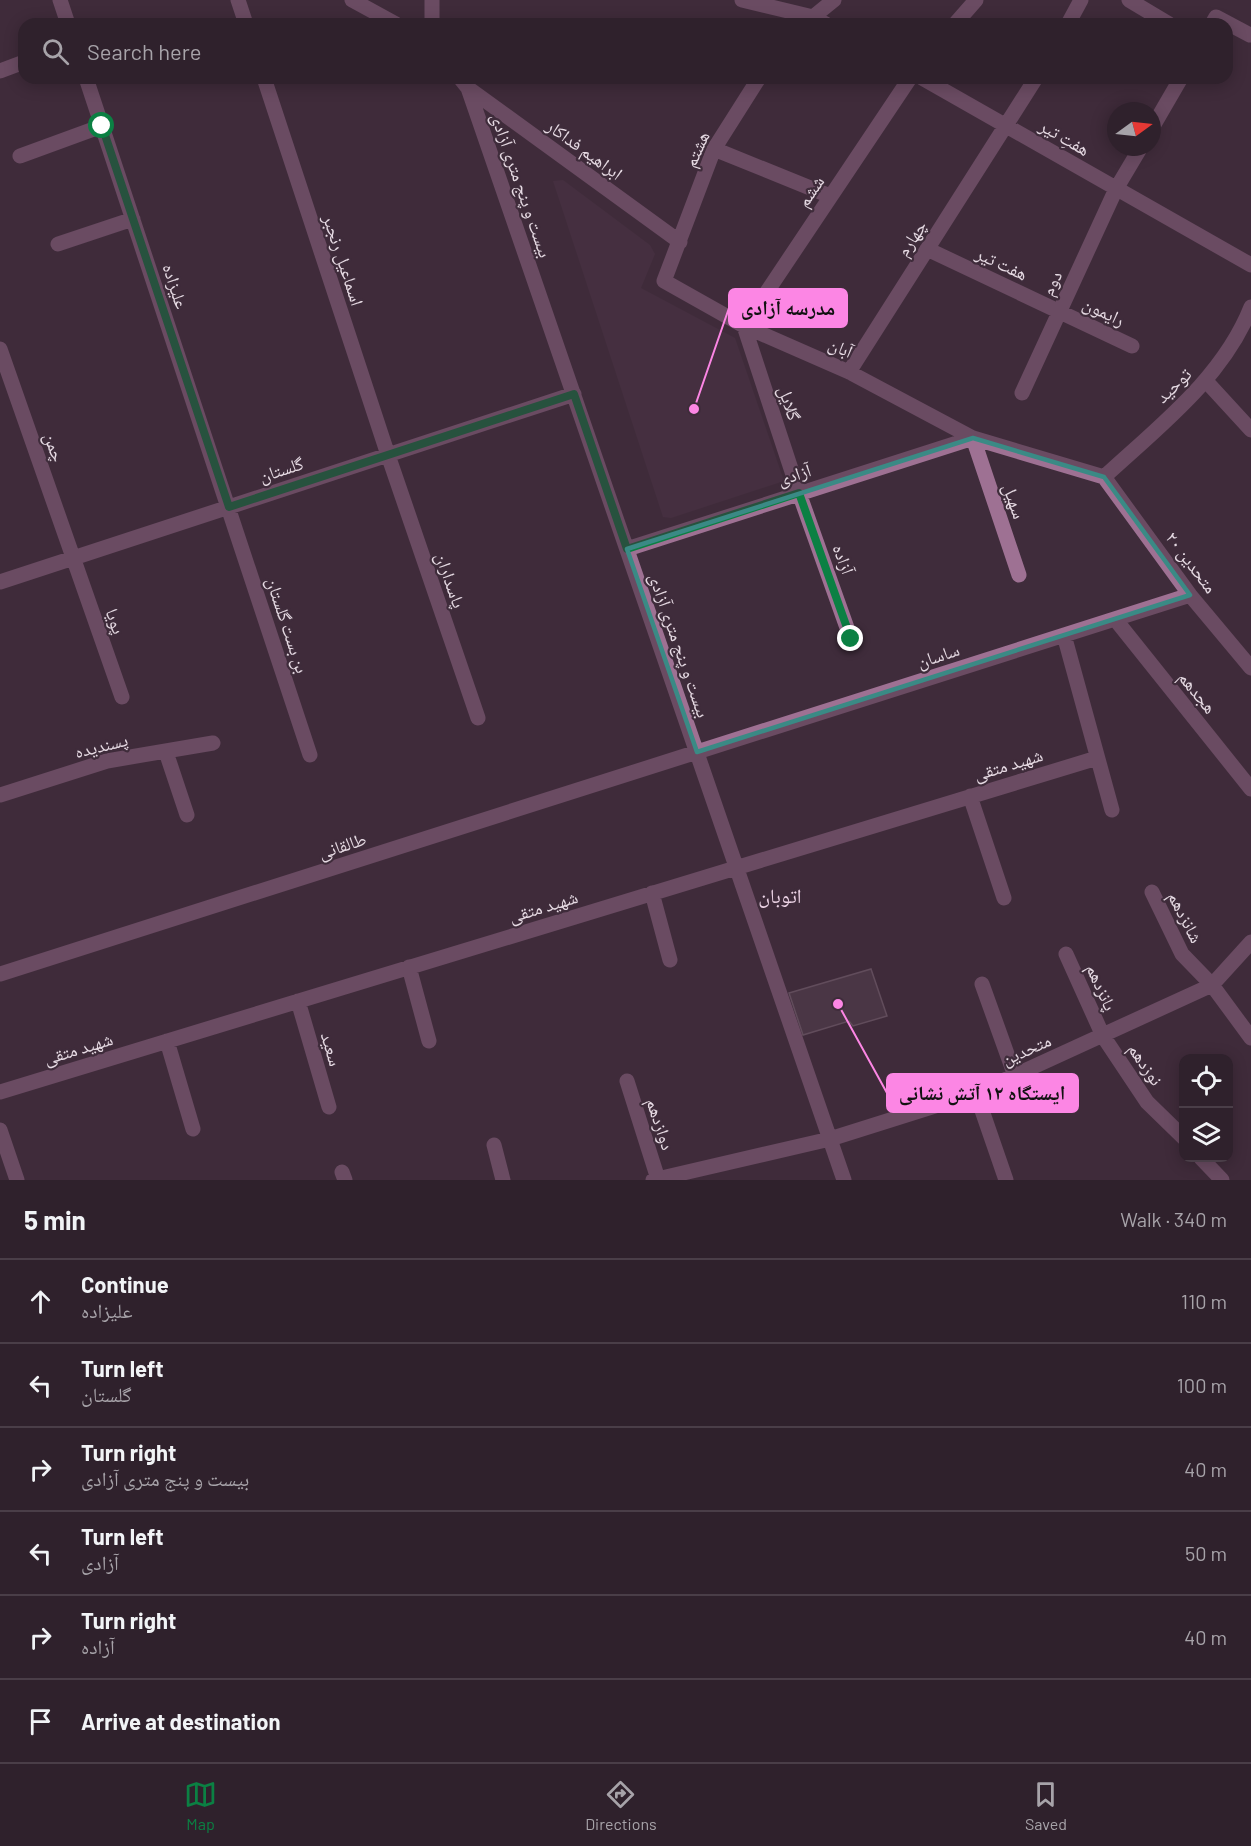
<!DOCTYPE html>
<meta charset="utf-8">
<style>
:root{--surface:#2f212c;--page:#372934;--text:#f1f3f6;--muted:#a7a3a9;--line:#4a3e48;--accent:#0b8043}
body{margin:0;font-family:Barlow,"Noto Naskh Arabic",sans-serif;background:var(--page);color:var(--text)}
.controls{position:absolute;right:18px;bottom:18px;display:grid;overflow:hidden;border-radius:12px;box-shadow:0 3px 15px #0003}
.controls button{width:54px;height:54px;display:grid;place-items:center;padding:0;border:0;border-bottom:2px solid var(--line);background:var(--surface);color:var(--text);font:30px sans-serif}
.compass{position:absolute;left:1107px;top:102px;width:54px;height:54px;border-radius:50%;background:var(--surface);box-shadow:0 3px 15px #0003;rotate:75deg}
.stop{position:absolute;width:18px;height:18px;margin:-14px;border:4px solid #0b8043;border-radius:50%;background:#fff}
.stop.end{background:#0b8043;border-color:#fff;box-shadow:0 2px 6px #0008}
.list{margin:0;padding:0;list-style:none}
h2{display:flex;justify-content:space-between;align-items:center;height:78px;margin:0;padding:0 24px;font-size:26px}
h2 small{font-size:20px;font-weight:400;color:var(--muted)}
.list li{display:grid;grid-template-columns:39px 1fr auto;gap:18px;align-items:center;box-sizing:border-box;height:84px;padding:0 24px;border-top:2px solid var(--line)}
.list b{display:block;font-size:22px;white-space:nowrap}
.list p{margin:0;font-size:20px;white-space:nowrap;color:var(--muted)}
.list em{font-size:20px;font-style:normal;color:var(--muted)}
.icon{flex:none;width:33px;height:33px;fill:none;stroke:currentColor;stroke-width:2;stroke-linecap:round;stroke-linejoin:round}
.map{position:relative;flex:none;width:1251px;height:1180px;overflow:hidden}
.search{position:absolute;background:var(--surface);box-shadow:0 3px 15px #0003;left:18px;right:18px;top:18px;height:66px;display:flex;align-items:center;gap:15px;box-sizing:border-box;padding:0 21px;border-radius:18px;color:var(--muted);font-size:22px}
.sheet{height:582px;background:var(--surface)}
nav{display:flex;justify-content:space-around;align-items:center;box-sizing:border-box;height:84px;border-top:2px solid var(--line);background:var(--surface);font-size:16px;color:var(--muted)}
nav a{display:grid;justify-items:center;gap:3px}
nav .on{color:var(--accent)}
.map>svg:first-child{display:block}
.built{fill:#4c3447}
.building{fill:#584453;stroke:#8a7484;stroke-width:1.5}
.lines{fill:none;stroke-linecap:round;stroke-linejoin:round}
.minor{stroke:#9e7193;stroke-width:15}
.route{stroke:#0b8043;stroke-width:8}
.marked{fill:none;stroke:#3a8a85;stroke-width:4.5;stroke-linejoin:round}
.labels{text-anchor:middle;dominant-baseline:central;stroke-width:4.5;stroke-linejoin:round;paint-order:stroke}
.street-label{font-size:18px;fill:#e6dae3;stroke:#3f2c3b}
.neighbourhood-label{font-size:20px;fill:#ecd3e5;stroke:#3f2c3b}
.leader{fill:none;stroke:#fc86e4;stroke-width:2}
.callout-dot{fill:#fc86e4;stroke:#3f2c3b;stroke-width:2}
.callout{fill:#fc86e4;stroke:#fc86e4;stroke-width:2}
.callout-label{font-size:20px;text-anchor:middle;font-weight:bold;fill:#111}
</style>
<div class="map">
<svg width="1251" height="1180" viewBox="0 0 1251 1180">
<rect width="100%" height="100%" fill="#3f2c3b"/>
<path class="built" d="M563,180L650,245L655,254L641,288L735,338L784,481L671,518L663,517L553,181Z"/>
<path class="building" d="M871,969L887,1016L853,1026L849,1021L803,1035L789,993Z"/>
<g class="lines">
<path class="minor" d="M60,0L68,24
M238,0L246,24
M352,0L396,24
M432,0V24
M742,0L813,17L826,24
M1129,0L1169,24
M807,24L813,17L834,0
M955,24L976,0
M1068,24L1081,0
M1212,24L1216,17L1250,35
M0,71L24,62
M86,78L310,755
M264,78L388,455L478,718
M460,78L468,88L680,242
M759,78L714,149L664,281L744,326L849,372L973,438L1104,477
M922,78L1251,265
M468,88L844,1180
M1152,128L1181,78
M714,149L830,196
M20,156L102,126
M58,244L133,219
M927,249L1132,346
M0,349L122,697
M849,372L1036,78
M1206,381L1251,430
M1022,393L1116,189L1141,147
M973,438L1019,575
M1104,477L1190,595L1251,668
M1104,477C1158,427 1223,378 1251,307
M627,549L973,438
M0,582L574,394
M1115,619L1251,789
M1064,635L1112,810
M851,639L799,493L744,326L910,78
M166,752L187,815
M0,795L107,761L213,743
M970,796L1004,898
M1152,892L1182,954L1212,985L1251,1038
M652,893L670,960
M1066,954L1103,1036L1147,1102L1184,1138
M409,967L429,1041
M0,974L1190,595
M982,984L1015,1076
M298,1001L329,1107
M167,1041L193,1129
M627,1081L658,1179
M0,1092L1097,758
M976,1093L1006,1180
M0,1130L17,1180
M494,1145L503,1180
M1201,1158L1222,1180
M342,1172L345,1180
M653,1180L830,1139L976,1093L1212,985L1251,942"/>
</g>
<g class="lines">
<path class="route" d="M102,126L229,507L574,394L627,549L799,493L851,639"/>
</g>
<path d="M0 0H1251V1180H0ZM973,438L1104,477L1190,595L697,752L627,549Z" fill="#3f2c3b" fill-opacity=".55" fill-rule="evenodd"/>
<path class="marked" d="M973,438L1104,477L1190,595L697,752L627,549Z"/>
<g class="labels">
<g class="street-label">
<text transform="translate(1065 137) rotate(30)">هفتِ تیر</text>
<text transform="translate(585 149) rotate(36)">ابراهیم فداکار</text>
<text transform="translate(696 149) rotate(-66)">هشتم</text>
<text transform="translate(522 185) rotate(71)">بیست و پنج متری آزادی</text>
<text transform="translate(810 191) rotate(-56)">ششم</text>
<text transform="translate(911 238) rotate(-57)">چهارم</text>
<text transform="translate(344 260) rotate(72)">اسماعیل رنجبر</text>
<text transform="translate(1002 263) rotate(25)">هفت تیر</text>
<text transform="translate(1051 283) rotate(-65)">دوم</text>
<text transform="translate(176 286) rotate(72)">علیزاده</text>
<text transform="translate(1104 311) rotate(25)">رایمون</text>
<text transform="translate(841 347) rotate(24)">آبان</text>
<text transform="translate(1173 385) rotate(-44)">توحید</text>
<text transform="translate(790 403) rotate(72)">گلایل</text>
<text transform="translate(55 447) rotate(71)">چمن</text>
<text transform="translate(281 469) rotate(-18)">گلستان</text>
<text transform="translate(794 474) rotate(-18)">آزادی</text>
<text transform="translate(1015 501) rotate(71)">سهیل</text>
<text transform="translate(844 559) rotate(70)">آزاده</text>
<text transform="translate(1192 562) rotate(53)">متحدین ۲۰</text>
<text transform="translate(451 580) rotate(71)">پاسداران</text>
<text transform="translate(116 621) rotate(71)">پویا</text>
<text transform="translate(288 625) rotate(72)">بن بست گلستان</text>
<text transform="translate(680 645) rotate(71)">بیست و پنج متری آزادی</text>
<text transform="translate(938 655) rotate(-18)">ساسان</text>
<text transform="translate(1198 692) rotate(51)">هجدهم</text>
<text transform="translate(101 745) rotate(-14)">پسندیده</text>
<text transform="translate(1008 764) rotate(-17)">شهید متقی</text>
<text transform="translate(342 845) rotate(-18)">طالقانی</text>
<text transform="translate(543 906) rotate(-17)">شهید متقی</text>
<text transform="translate(1186 917) rotate(63)">شانزدهم</text>
<text transform="translate(1102 987) rotate(66)">پانزدهم</text>
<text transform="translate(78 1048) rotate(-17)">شهید متقی</text>
<text transform="translate(332 1049) rotate(74)">سعید</text>
<text transform="translate(1026 1049) rotate(-24)">متحدین</text>
<text transform="translate(1146 1064) rotate(56)">نوزدهم</text>
<text transform="translate(661 1124) rotate(72)">دوازدهم</text>
</g>
<g class="neighbourhood-label">
<text x="780" y="895">اتوبان</text>
</g>
</g>
<path class="leader" d="M694 409L729 308M838 1004L887 1093"/>
<g class="callout-dot">
<circle cx="694" cy="409" r="6"/>
<circle cx="838" cy="1004" r="6"/>
</g>
<g class="callout">
<rect x="729" y="289" width="118" height="38" rx="6"/>
<rect x="887" y="1074" width="191" height="38" rx="6"/>
</g>
<g class="callout-label">
<text x="788" y="315">مدرسه آزادی</text>
<text x="982" y="1100">ایستگاه ۱۲ آتش نشانی</text>
</g>
</svg>
<div class="controls">
<button><svg class="icon" aria-label="locate" viewBox="0 0 24 24"><circle cx="12" cy="12" r="6"/><path d="M12 2v4M12 18v4M2 12h4M18 12h4"/></svg></button>
<button><svg class="icon" aria-label="layers" viewBox="0 0 24 24"><path d="M12 4l9 5-9 5-9-5zM3 14l9 5 9-5"/></svg></button>
</div>
<svg class="compass" viewBox="-18 -18 36 36"><path d="M0-13l5 13h-10z" fill="#e53935"/><path d="M0 13l5-13h-10z" fill="#a7a3a9"/></svg>
<div class="stop" style="left:102px;top:126px"></div>
<div class="stop end" style="left:851px;top:639px"></div>
<div class="search"><svg class="icon" aria-label="search" viewBox="0 0 24 24"><circle cx="10" cy="10" r="6"/><path d="M15 15l6 6"/></svg>Search here</div>
</div>
<section class="sheet">
<h2>5 min<small>Walk · 340 m</small></h2>
<ul class="list">
<li><svg class="icon" aria-label="ahead" viewBox="0 0 24 24"><path d="M12 20V5M6 11l6-6 6 6"/></svg><div><b>Continue</b><p>علیزاده</p></div><em>110 m</em></li>
<li><svg class="icon" aria-label="left" viewBox="0 0 24 24"><path d="M17 20v-9H6M10 6l-5 5 5 5"/></svg><div><b>Turn left</b><p>گلستان</p></div><em>100 m</em></li>
<li><svg class="icon" aria-label="right" viewBox="0 0 24 24"><path d="M7 20v-9h11M14 6l5 5-5 5"/></svg><div><b>Turn right</b><p>بیست و پنج متری آزادی</p></div><em>40 m</em></li>
<li><svg class="icon" aria-label="left" viewBox="0 0 24 24"><path d="M17 20v-9H6M10 6l-5 5 5 5"/></svg><div><b>Turn left</b><p>آزادی</p></div><em>50 m</em></li>
<li><svg class="icon" aria-label="right" viewBox="0 0 24 24"><path d="M7 20v-9h11M14 6l5 5-5 5"/></svg><div><b>Turn right</b><p>آزاده</p></div><em>40 m</em></li>
<li><svg class="icon" aria-label="arrive" viewBox="0 0 24 24"><path d="M6 21V4h12l-3 4 3 4H6"/></svg><div><b>Arrive at destination</b></div></li>
</ul>
</section>
<nav>
<a class="on"><svg class="icon" aria-label="map" viewBox="0 0 24 24"><path d="M3 6l6-2 6 2 6-2v14l-6 2-6-2-6 2zM9 4v14M15 6v14"/></svg>Map</a>
<a><svg class="icon" aria-label="directions" viewBox="0 0 24 24"><path d="M12 3l9 9-9 9-9-9zM9 14v-3h6M13 9l2 2-2 2"/></svg>Directions</a>
<a><svg class="icon" aria-label="saved" viewBox="0 0 24 24"><path d="M7 4h10v16l-5-4-5 4z"/></svg>Saved</a>
</nav>
